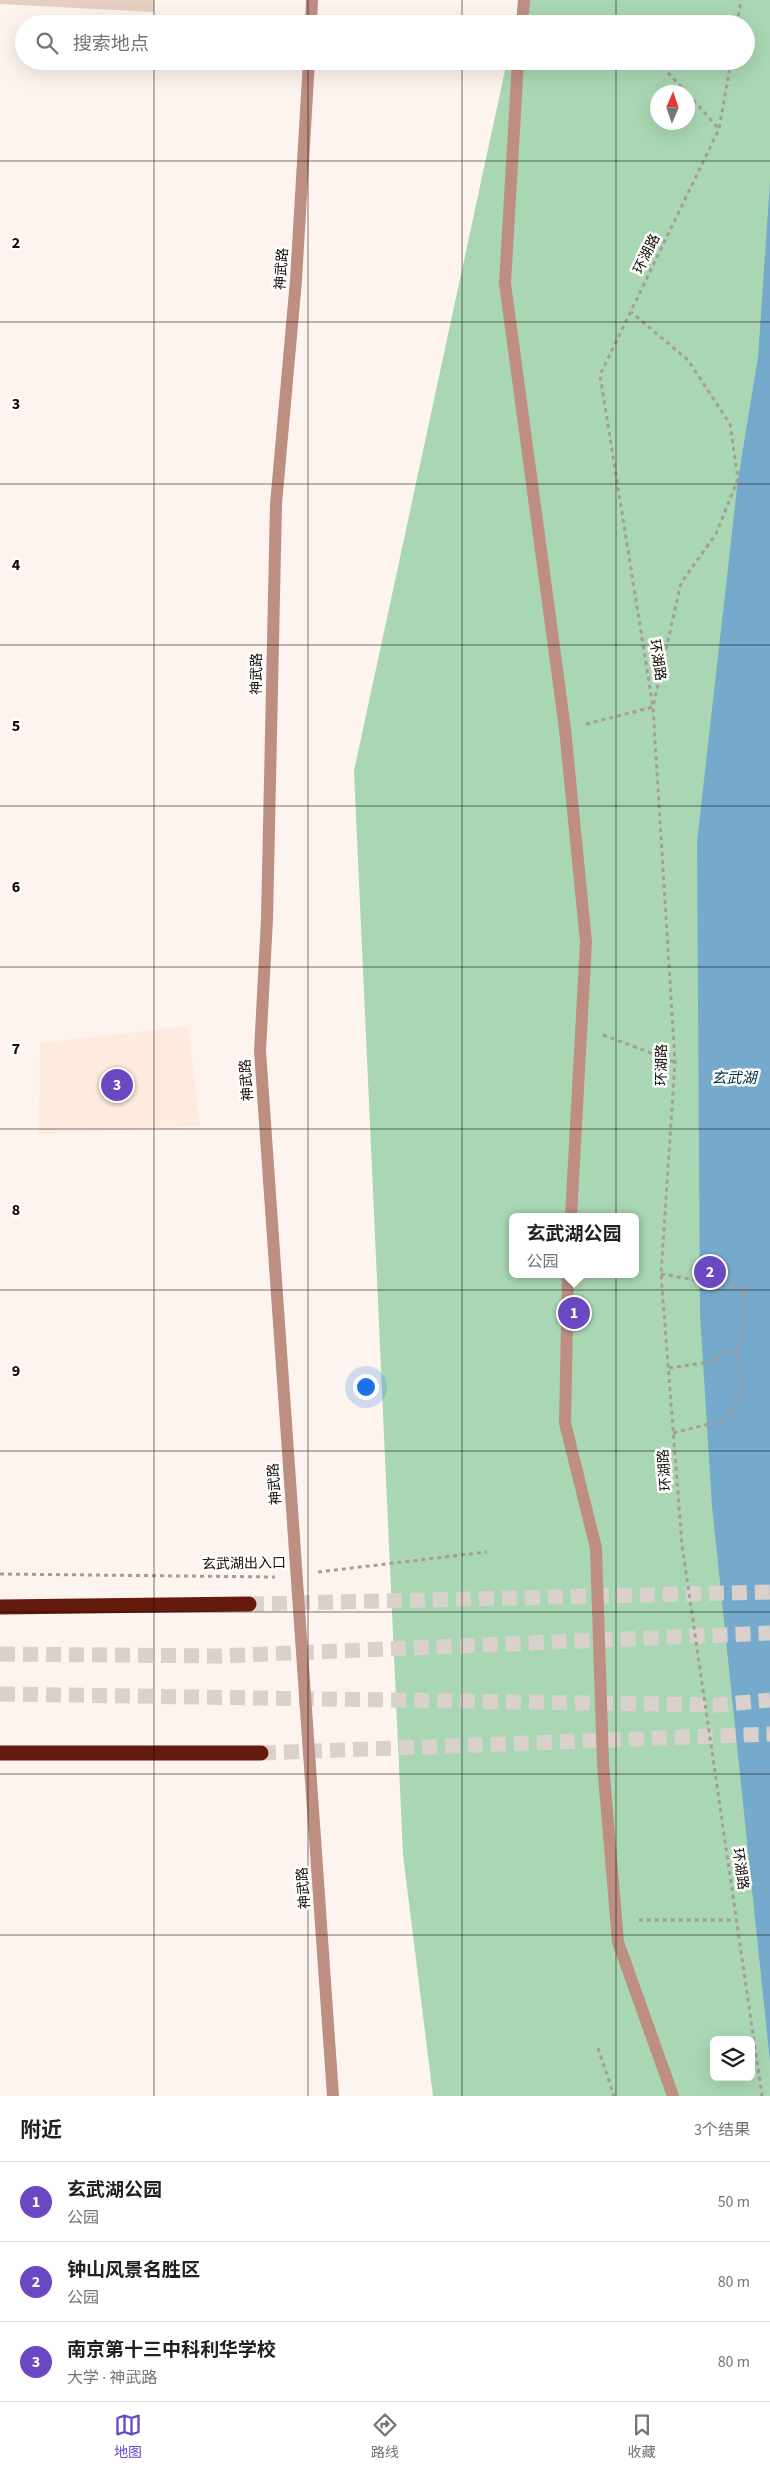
<!DOCTYPE html>
<html lang="zh">
<meta charset="utf-8">
<style>
:root{--surface:#fff;--page:#f2f2f2;--text:#202124;--muted:#757577;--line:#e0e0e0;--accent:#6a48c1}
body{margin:0;font-family:"Source Sans 3","Noto Sans SC",sans-serif;background:var(--page);color:var(--text)}
.controls{position:absolute;right:15px;bottom:15px;display:grid;overflow:hidden;border-radius:8px;box-shadow:0 5px 20px #0002}
.controls button{width:45px;height:45px;display:grid;place-items:center;padding:0;border:0;border-bottom:1px solid var(--line);background:var(--surface);color:var(--text);font:25px sans-serif}
.compass{position:absolute;left:650px;top:85px;width:45px;height:45px;border-radius:50%;background:var(--surface);box-shadow:0 5px 20px #0002;rotate:2deg}
.you{position:absolute;left:365px;top:1386px;width:18px;height:18px;margin:-12px;border:4px solid #fff;border-radius:50%;background:#1a73e8;box-shadow:0 0 0 8px #1a73e833}
.badge{display:grid;place-items:center;width:32px;height:32px;border-radius:50%;background:var(--accent);color:#fff;font-size:16px;font-weight:700}
.pin{position:absolute;translate:-50% -50%;border:2px solid #fff;box-shadow:0 1px 5px #0006}
.popup{position:absolute;left:509px;top:1213px;width:130px;height:65px;box-sizing:border-box;display:grid;place-content:center;border-radius:8px;background:var(--surface);filter:drop-shadow(0 1px 4px #0005);font-size:16px;white-space:nowrap;color:var(--muted)}
.popup b{font-size:19px;color:var(--text)}
.popup::after{content:'';position:absolute;left:50%;top:100%;margin-left:-10px;border:10px solid transparent;border-top-color:var(--surface)}
.list{margin:0;padding:0;list-style:none}
h2{display:flex;justify-content:space-between;align-items:center;height:65px;margin:0;padding:0 20px;font-size:21px}
h2 small{font-size:16px;font-weight:400;color:var(--muted)}
.list li{display:grid;grid-template-columns:32px 1fr auto;gap:15px;align-items:center;box-sizing:border-box;height:80px;padding:0 20px;border-top:1px solid var(--line)}
.list b{display:block;font-size:19px;white-space:nowrap}
.list p{margin:0;font-size:16px;white-space:nowrap;color:var(--muted)}
.list em{font-size:16px;font-style:normal;color:var(--muted)}
.icon{flex:none;width:28px;height:28px;fill:none;stroke:currentColor;stroke-width:2;stroke-linecap:round;stroke-linejoin:round}
.map{position:relative;flex:none;width:770px;height:2096px;overflow:hidden}
.search{position:absolute;background:var(--surface);box-shadow:0 5px 20px #0002;left:15px;right:15px;top:15px;height:55px;display:flex;align-items:center;gap:12px;box-sizing:border-box;padding:0 18px;border-radius:28px;color:var(--muted);font-size:19px}
.sheet{height:305px;background:var(--surface)}
nav{display:flex;justify-content:space-around;align-items:center;box-sizing:border-box;height:70px;border-top:1px solid var(--line);background:var(--surface);font-size:14px;color:var(--muted)}
nav a{display:grid;justify-items:center;gap:2px}
nav .on{color:var(--accent)}
.map>svg:first-child{display:block}
.built{fill:#feeadf}
.green{fill:#a9d7b3;fill-rule:evenodd}
.water{fill:#76aacd}
.building{fill:#e7cfc1}
.lines{fill:none;stroke-linecap:round;stroke-linejoin:round}
.highway-tunnel{stroke:#dad1cc;stroke-width:15;stroke-dasharray:15 8;stroke-linecap:butt}
.path{stroke:#a69d98;stroke-width:3;stroke-dasharray:4 4;stroke-linecap:butt}
.lane{stroke:#be8e83;stroke-width:12}
.street{stroke:#be8e83;stroke-width:12}
.highway{stroke:#641b0d;stroke-width:15}
.street-bridge{stroke:#be8e83;stroke-width:12}
.grid{fill:none;stroke:#110a06;stroke-width:1;stroke-opacity:0.55}
.labels{text-anchor:middle;dominant-baseline:central;stroke-width:5;stroke-linejoin:round;paint-order:stroke}
.street-label{font-size:14px;fill:#110a06;stroke:#fff}
.water-label{font-size:15px;font-style:italic;fill:#002d45;stroke:#fff}
.grid-label{font-size:16px;text-anchor:middle;font-weight:bold;fill:#110a06;stroke:#fff;stroke-width:5;stroke-linejoin:round;paint-order:stroke}
</style>
<div class="map">
<svg width="770" height="2096" viewBox="0 0 770 2096">
<rect width="100%" height="100%" fill="#fef4ef"/>
<path class="built" d="M188,1026L200,1126L39,1134L40,1043Z"/>
<path class="green" d="M520,0H770V2096H433L403,1855L354,771L507,61H746V24H515ZM658,92H688V122H658ZM513,1217H635V1274H513ZM714,2040H751V2077H714Z"/>
<path class="water" d="M770,182V2062L712,1506L700,1314L697,842L738,479L758,357Z"/>
<path class="building" d="M0,0H154V12L0,4Z"/>
<g class="lines">
<path class="highway-tunnel" d="M249,1604L770,1592
M0,1654L219,1656L770,1633
M0,1694L718,1705L770,1700
M261,1753L770,1734"/>
<path class="path" d="M737,24L741,0
M657,61L686,92
M731,61L719,129L600,375L653,707L675,1062L661,1274L682,1545L762,2096
M688,94L719,129
M586,724L653,707L681,583L716,534L738,479L730,424L688,360L631,312
M603,1035L675,1062
M661,1274L744,1288L745,1328L738,1348L743,1390L725,1420L673,1433
M669,1368L710,1362L738,1348
M318,1572L487,1552
M0,1574L275,1577
M639,1920H736
M598,2048L614,2096"/>
<path class="lane" d="M522,24L524,0
M518,61L505,283L565,729L586,942L571,1217
M568,1274L565,1423L596,1548L603,1764L618,1942L673,2096"/>
<path class="street" d="M311,24L312,0
M272,1223L260,1051L267,919L276,504L296,280L309,61"/>
<path class="highway" d="M0,1607L249,1604
M0,1753H261"/>
<path class="street-bridge" d="M272,1223L333,2096"/>
</g>
<path class="grid" d="M154,0V24M308,0V24M462,0V24M616,0V24M154,61V2096M308,61V2096M462,61V2096M616,61V2096M0,161H770M0,322H770M0,484H770M0,645H770M0,806H770M0,967H770M0,1129H770M0,1290H770M0,1451H770M0,1612H770M0,1774H770M0,1935H770"/>
<g class="labels">
<g class="street-label">
<text transform="translate(647 254) rotate(-64)">环湖路</text>
<text transform="translate(282 269) rotate(-86)">神武路</text>
<text transform="translate(657 660) rotate(81)">环湖路</text>
<text transform="translate(257 674) rotate(-89)">神武路</text>
<text transform="translate(662 1065) rotate(-89)">环湖路</text>
<text transform="translate(247 1080) rotate(-94)">神武路</text>
<text transform="translate(665 1470) rotate(-94)">环湖路</text>
<text transform="translate(275 1484) rotate(-94)">神武路</text>
<text transform="translate(244 1564) rotate(-1)">玄武湖出入口</text>
<text transform="translate(740 1869) rotate(82)">环湖路</text>
<text transform="translate(304 1888) rotate(-94)">神武路</text>
</g>
<g class="water-label">
<text x="734" y="1078">玄武湖</text>
</g>
</g>
<g class="grid-label">
<text x="16" y="248">2</text>
<text x="16" y="409">3</text>
<text x="16" y="570">4</text>
<text x="16" y="731">5</text>
<text x="16" y="892">6</text>
<text x="16" y="1054">7</text>
<text x="16" y="1215">8</text>
<text x="16" y="1376">9</text>
</g>
</svg>
<div class="controls">
<button><svg class="icon" aria-label="layers" viewBox="0 0 24 24"><path d="M12 4l9 5-9 5-9-5zM3 14l9 5 9-5"/></svg></button>
</div>
<svg class="compass" viewBox="-18 -18 36 36"><path d="M0-13l5 13h-10z" fill="#e53935"/><path d="M0 13l5-13h-10z" fill="#757577"/></svg>
<div class="you"></div>
<div class="pin badge" style="left:574px;top:1313px">1</div>
<div class="popup"><b>玄武湖公园</b>公园</div>
<div class="pin badge" style="left:710px;top:1272px">2</div>
<div class="pin badge" style="left:117px;top:1085px">3</div>
<div class="search"><svg class="icon" aria-label="search" viewBox="0 0 24 24"><circle cx="10" cy="10" r="6"/><path d="M15 15l6 6"/></svg>搜索地点</div>
</div>
<section class="sheet">
<h2>附近<small>3个结果</small></h2>
<ul class="list">
<li><span class="badge">1</span><div><b>玄武湖公园</b><p>公园</p></div><em>50 m</em></li>
<li><span class="badge">2</span><div><b>钟山风景名胜区</b><p>公园</p></div><em>80 m</em></li>
<li><span class="badge">3</span><div><b>南京第十三中科利华学校</b><p>大学 · 神武路</p></div><em>80 m</em></li>
</ul>
</section>
<nav>
<a class="on"><svg class="icon" aria-label="map" viewBox="0 0 24 24"><path d="M3 6l6-2 6 2 6-2v14l-6 2-6-2-6 2zM9 4v14M15 6v14"/></svg>地图</a>
<a><svg class="icon" aria-label="directions" viewBox="0 0 24 24"><path d="M12 3l9 9-9 9-9-9zM9 14v-3h6M13 9l2 2-2 2"/></svg>路线</a>
<a><svg class="icon" aria-label="saved" viewBox="0 0 24 24"><path d="M7 4h10v16l-5-4-5 4z"/></svg>收藏</a>
</nav>
